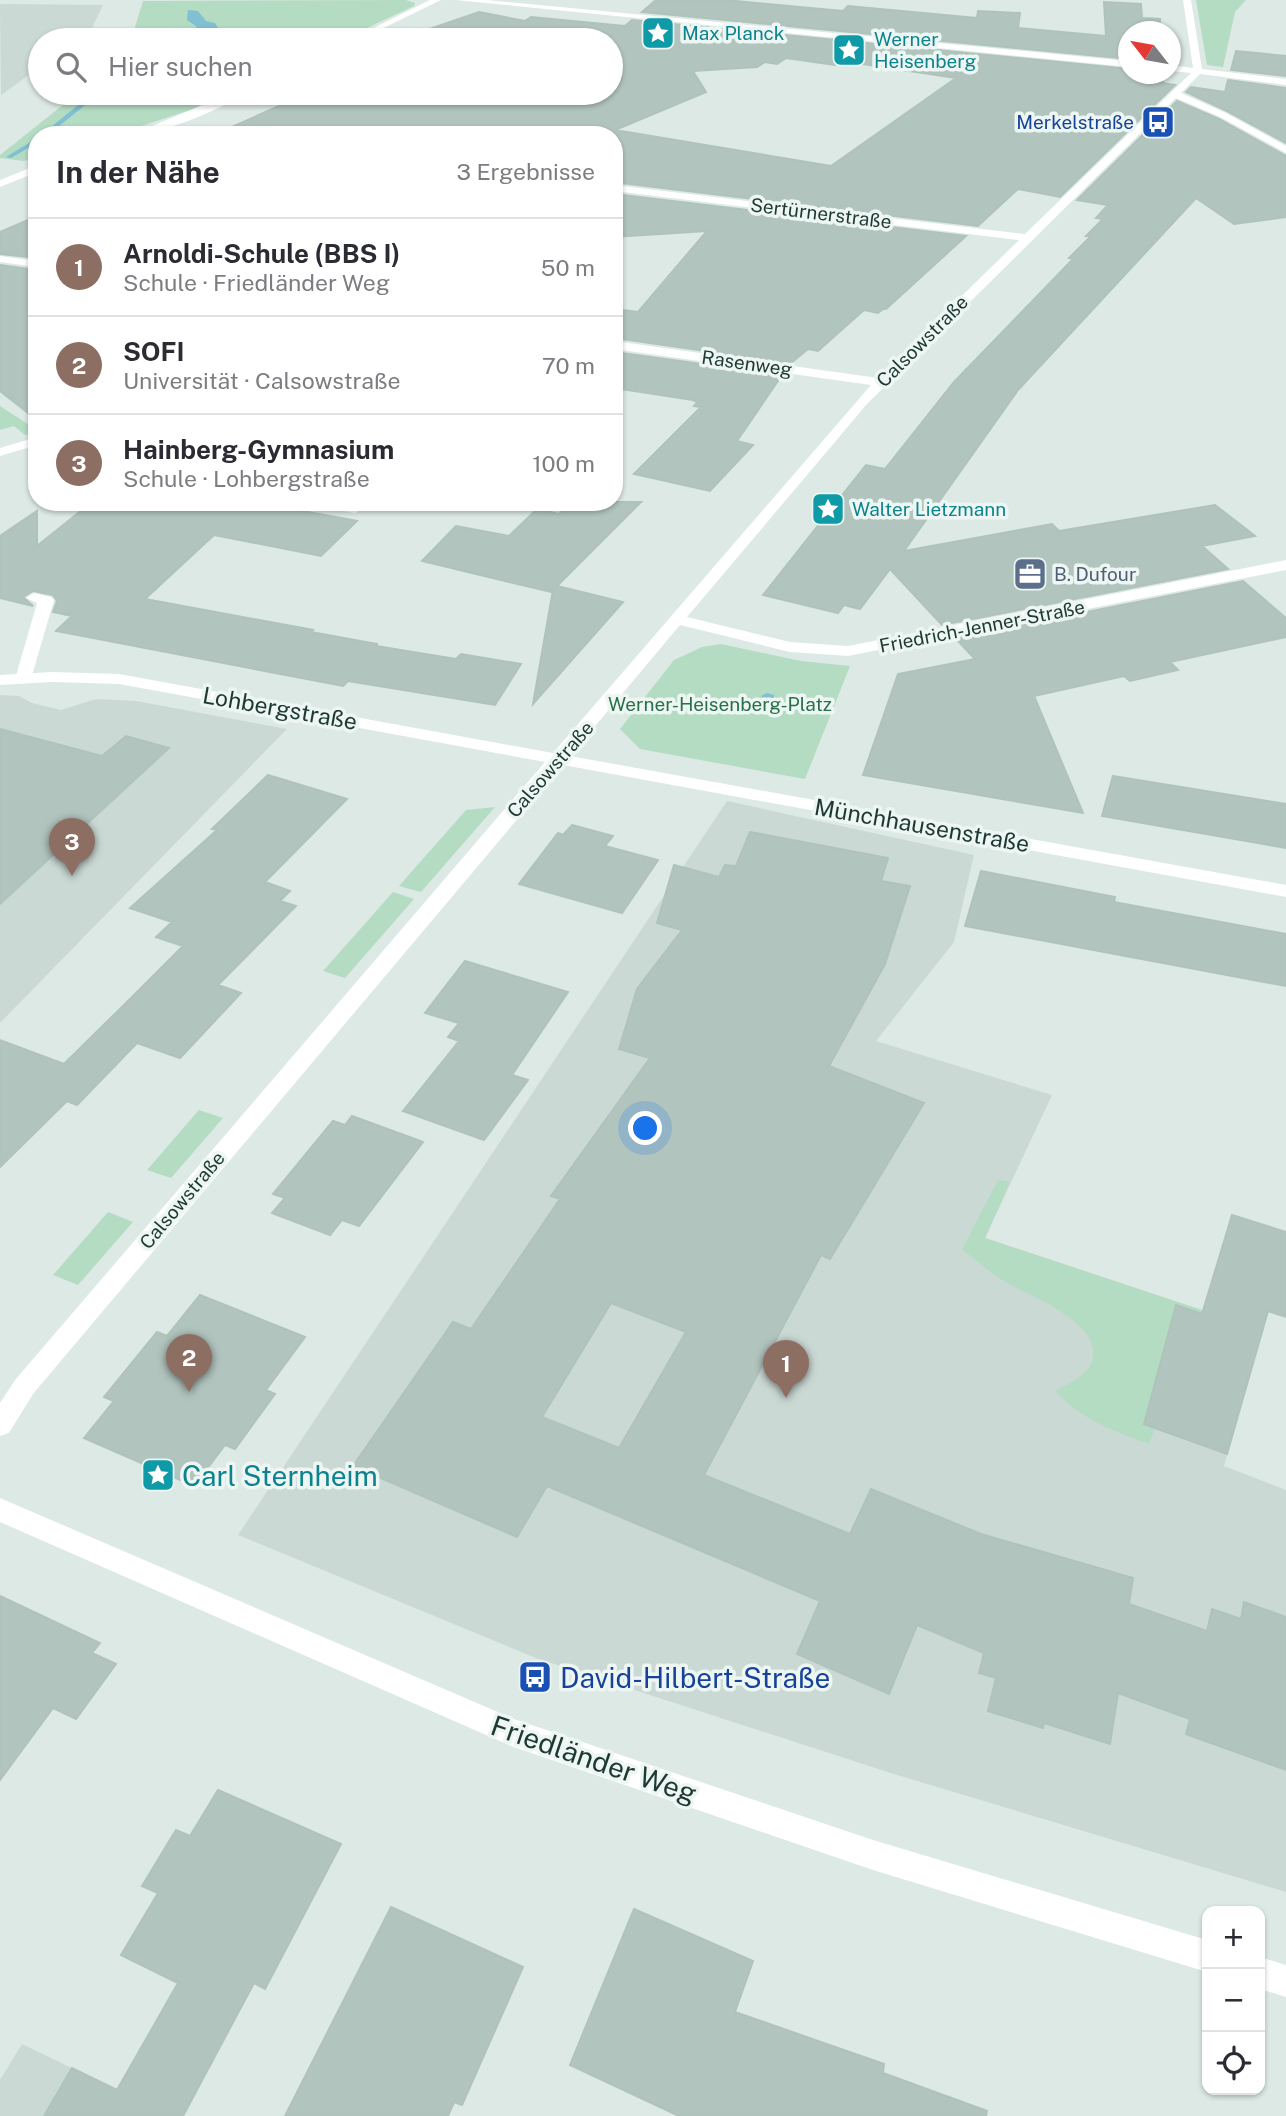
<!DOCTYPE html>
<html lang="de">
<meta charset="utf-8">
<style>
:root{--surface:#fff;--page:#f2f2f3;--text:#2b2b33;--muted:#7c7c81;--line:#e1e1e2;--accent:#87533f}
body{margin:0;font-family:"Public Sans",sans-serif;background:var(--page);color:var(--text)}
.controls{position:absolute;right:21px;bottom:21px;display:grid;overflow:hidden;border-radius:14px;box-shadow:0 2px 5px #0004}
.controls button{width:63px;height:63px;display:grid;place-items:center;padding:0;border:0;border-bottom:2px solid var(--line);background:var(--surface);color:var(--text);font:35px sans-serif}
.compass{position:absolute;left:1118px;top:21px;width:63px;height:63px;border-radius:50%;background:var(--surface);box-shadow:0 2px 5px #0004;rotate:301deg}
.you{position:absolute;left:646px;top:1129px;width:24px;height:24px;margin:-18px;border:5px solid #fff;border-radius:50%;background:#1a73e8;box-shadow:0 0 0 10px #1a73e833}
.badge{display:grid;place-items:center;width:46px;height:46px;border-radius:50%;background:var(--accent);color:#fff;font-size:23px;font-weight:700}
.pin{position:absolute;translate:-50% -58px;filter:drop-shadow(0 2px 4px #0008)}
.pin::after{content:'';position:absolute;top:37px;width:24px;height:21px;background:inherit;clip-path:polygon(0 0,100% 0,50% 100%)}
.list{margin:0;padding:0;list-style:none}
h2{display:flex;justify-content:space-between;align-items:center;height:91px;margin:0;padding:0 28px;font-size:30px}
h2 small{font-size:23px;font-weight:400;color:var(--muted)}
.list li{display:grid;grid-template-columns:46px 1fr auto;gap:21px;align-items:center;box-sizing:border-box;height:98px;padding:0 28px;border-top:2px solid var(--line)}
.list b{display:block;font-size:26px;white-space:nowrap}
.list p{margin:0;font-size:23px;white-space:nowrap;color:var(--muted)}
.list em{font-size:23px;font-style:normal;color:var(--muted)}
.icon{flex:none;width:38px;height:38px;fill:none;stroke:currentColor;stroke-width:2;stroke-linecap:round;stroke-linejoin:round}
.map{position:relative;flex:none;width:1286px;height:2116px;overflow:hidden}
.search{position:absolute;background:var(--surface);box-shadow:0 2px 5px #0004;left:28px;top:28px;width:595px;height:77px;display:flex;align-items:center;gap:18px;box-sizing:border-box;padding:0 24px;border-radius:38px;color:var(--muted);font-size:26px}
.panel{position:absolute;background:var(--surface);box-shadow:0 2px 5px #0004;left:28px;top:126px;width:595px;height:385px;border-radius:28px}
.map>svg:first-child{display:block}
.built{fill:#cbd9d4}
.green{fill:#b4dcc2}
.water{fill:#81bfd2}
.lines{fill:none;stroke-linecap:round;stroke-linejoin:round}
.stream{fill:#81bfd2;fill-rule:evenodd}
.building{fill:#b2c4be;stroke:#afc3bc;stroke-width:2;fill-rule:evenodd}
.service{fill:#fff;fill-rule:evenodd}
.minor{fill:#fff;fill-rule:evenodd}
.tertiary{fill:#fff;fill-rule:evenodd}
.labels{text-anchor:middle;dominant-baseline:central;stroke-width:7;stroke-linejoin:round;paint-order:stroke}
.far-culture-label{font-size:19px;fill:#0d838f;stroke:#edf6f2;text-anchor:start}
.far-transit-label{font-size:19px;fill:#164399;stroke:#edf6f2;text-anchor:end}
.far-street-label{font-size:19px;fill:#1e3934;stroke:#edf6f2}
.far-service-label{font-size:19px;fill:#4e5e75;stroke:#edf6f2;text-anchor:start}
.far-park-label{font-size:19px;fill:#277049;stroke:#edf6f2}
.street-label{font-size:23px;fill:#1e3934;stroke:#edf6f2}
.near-culture-label{font-size:28px;fill:#0d838f;stroke:#edf6f2;text-anchor:start}
.near-transit-label{font-size:28px;fill:#164399;stroke:#edf6f2;text-anchor:start}
.near-street-label{font-size:28px;fill:#1e3934;stroke:#edf6f2}
</style>
<div class="map">
<svg width="1286" height="2116" viewBox="0 0 1286 2116">
<rect width="100%" height="100%" fill="#dce9e5"/>
<path class="built" d="M0,4L103,5L91,30L77,40H40V67L1,95Z
M0,695L19,696L32,703L61,710L96,699L136,701L287,729L0,1023Z
M727,801L974,855L954,942L876,1041L1052,1095L985,1238L1262,1330L1224,1466L1286,1490V1892L894,1774L536,1658L238,1535Z
M22,2044L171,2116H0V2080Z"/>
<path class="green" d="M406,0L415,3L414,6L341,40H139L135,27L143,1Z
M1196,0H1246L1235,12L1223,67L1207,65Z
M78,93H228L190,110L114,135H37V157L24,161L0,158V155Z
M0,406L37,430V432L25,435L14,426L0,430Z
M721,644L801,661L850,666L805,779L640,749L620,729L674,660L702,647Z
M495,807L421,892L399,886L466,810Z
M393,892L414,899L345,978L323,971Z
M199,1110L223,1118L171,1178L147,1170Z
M998,1180L1010,1182L985,1238L1262,1330L1261,1334L1176,1305L1144,1424L1155,1428L1149,1444C1113,1431 1082,1420 1055,1391C1068,1384 1087,1376 1092,1361C1104,1323 1030,1296 1005,1282C990,1273 976,1260 962,1249Z
M108,1212L133,1222L78,1285L53,1275Z"/>
<path class="water" d="M188,10L198,11L206,21L215,23L218,28L215,36L206,40H192L188,35L197,27L187,20Z"/>
<g class="lines">
<path class="stream" d="M93,93H100L48,135H41Z
M37,138V143L11,158L6,157Z
M767,693L774,695V699L763,698L761,696Z"/>
</g>
<path class="building" d="M656,0H725L843,11L848,6L977,18L978,11L1020,13L1018,28L1106,36L1104,2L1141,4L1142,18L1160,19V32H1129V59L642,12Z
M479,12L525,21L531,17L625,26L632,20L1129,69V74H1162L1163,83L1175,85L1060,197L1018,189L978,226L614,182V130L604,135H214L308,93H611V40H407L418,33ZM786,58L835,65L843,61L956,78L831,166L615,130L706,92L693,71L757,67L765,62L777,64Z
M1236,51L1286,56V76L1231,70Z
M1228,80L1286,88V143L1227,111L1186,92L1191,87L1225,92Z
M1177,101L1219,119L1286,156V217L1234,224L1196,198L1018,390L904,551L1052,524L1059,531L1215,505L1255,536L1202,546L1228,569L942,625L890,569L860,609L844,605L838,613L763,595L866,465L885,469L954,382L1073,259L1069,258L1091,236H1086L1103,219L1096,218L1108,205L1077,200Z
M614,194L966,236L886,309H883L878,313L864,310L818,351L808,349L791,363L614,338V309L638,312L707,231L614,237Z
M37,216V258L0,254V232Z
M0,265L37,270V420L0,391Z
M614,352L782,375L737,441L753,445L710,491L634,474L701,407L694,406L697,402L693,400L614,388Z
M92,502H254L357,521L321,556L214,535L145,599L313,630L311,632L377,644L376,646L456,659L461,654L521,664L495,705L348,681L343,686L56,631L72,616L53,612L57,601L53,595L33,591L23,597L33,606L0,598V536L37,511V546Z
M571,502H641L557,586L623,602L533,704L553,590L551,592L422,561L456,526L509,536L537,509L559,514Z
M1243,581L1286,618V637L1170,662L1178,670L1130,681L1124,676L1034,696L1083,813L863,775L898,674L975,659L955,638Z
M0,729L102,756L126,736L169,748L0,904Z
M268,775L347,799L265,882L290,891L280,901L296,906L218,985L241,993L180,1058L137,1043L77,1105L67,1101L0,1167V1040L64,1064L132,997L183,946L156,937L172,922L130,908L217,830L212,829Z
M1113,776L1286,804V848L1102,816Z
M572,825L613,836L605,846L658,860L622,913L519,884L558,833L563,835Z
M750,832L888,858L881,881L910,886L885,964L829,1066L924,1103L830,1259L821,1255L704,1475L850,1534L871,1489L981,1534L1133,1578L1129,1604L1207,1631L1212,1609L1241,1619L1244,1602L1286,1617V1770L1186,1734L1190,1719L1118,1693L1110,1744L1044,1723L1043,1728L988,1711L996,1678L979,1673L984,1653L917,1625L889,1694L797,1654L820,1601L547,1486L517,1537L353,1466L453,1322L471,1329L560,1199L551,1196L650,1058L619,1049L637,989L682,930L657,923L674,865L719,877L725,865L736,866ZM611,1303L686,1332L619,1448L542,1417Z
M981,871L1115,897L1114,902L1286,934V986L965,926Z
M465,961L568,992L512,1075L528,1080L484,1140L403,1111L459,1041L448,1037L459,1023L425,1013Z
M352,1116L423,1142L359,1226L342,1220L330,1235L272,1213L285,1198L273,1194L333,1121L345,1125Z
M1232,1215L1286,1232V1317L1268,1311L1227,1454L1144,1424L1176,1305L1202,1314Z
M200,1295L305,1337L266,1390L275,1394L235,1449L225,1445L194,1486L84,1438L114,1401L104,1397L157,1332L167,1336Z
M0,1596L100,1643L92,1653L116,1664L76,1719L53,1708L0,1780Z
M218,1790L341,1844L265,1989L254,1983L183,2116H44L72,2068L117,2090L178,1983L121,1955L158,1893L142,1886L176,1830L190,1836Z
M391,1907L523,1967L462,2105L454,2102L448,2116H285Z
M634,1909L753,1961L735,2012L884,2064L883,2073L987,2111L986,2116H679L570,2065Z"/>
<g class="lines">
<path class="service" d="M34,593L51,597L54,600L31,679L23,684L15,679L37,603L26,598Z"/>
<path class="minor" d="M430,0H441L359,40H349Z
M456,0H486L1128,61V67Z
M1183,0H1191L1202,69L1286,79V85L1200,74L1181,93L1226,113L1286,146V153L1220,117L1176,98L867,404L687,617L790,642L848,646L1286,560V570L848,656L790,652L680,625L570,756L1286,885V897L563,765L33,1394L9,1433L0,1436V1403L15,1380L545,762L119,684L52,682L0,685V675L52,672L119,674L553,753L871,385L614,349V341L878,378L1019,240L614,191V185L1025,234L1191,73L1170,71V65L1193,68Z
M232,93H244C222,110 158,135 130,135Z
M37,165V172L0,187V180Z
M0,256L37,261V267L0,262Z
M37,437V445L0,456V448Z
M308,502H341L360,506L362,509L355,513L315,506Z"/>
<path class="tertiary" d="M0,1498L514,1719L873,1840L1207,1940V1972L873,1870L511,1746L0,1522Z
M1260,1957L1286,1965V1997L1260,1989Z"/>
</g>
<defs>
<symbol id="sight-square" viewBox="-11 -11 22 22"><rect x="-9" y="-9" width="18" height="18" rx="4" fill="#0f9aa8" stroke="#edf6f2"/><path d="M0-6L1.8-2.2L6-1.7L2.9 1.2L3.7 5.4L0 3.3L-3.7 5.4L-2.9 1.2L-6-1.7L-1.8-2.2Z" fill="#fff"/></symbol>
<symbol id="bus-square" viewBox="-11 -11 22 22"><rect x="-9" y="-9" width="18" height="18" rx="4" fill="#1a4fb4" stroke="#edf6f2"/><path d="M-5-6H5V4H4V6H2V4H-2V6H-4V4H-5ZM-3.5-4V0h7V-4ZM-3.5 1.2v1.5H-2V1.2ZM2 1.2v1.5H3.5V1.2Z" fill="#fff"/></symbol>
<symbol id="office-square" viewBox="-11 -11 22 22"><rect x="-9" y="-9" width="18" height="18" rx="4" fill="#5c6f8a" stroke="#edf6f2"/><path d="M-6-3h4V-5.5h4V-3h4V5H-6ZM-1-4.5V-3h2v-1.5ZM-6 0V1H6V0Z" fill="#fff"/></symbol>
</defs>
<g fill-rule="evenodd">
<use href="#sight-square" x="639" y="14" width="38" height="38"/>
<use href="#sight-square" x="830" y="31" width="38" height="38"/>
<use href="#bus-square" x="1139" y="103" width="38" height="38"/>
<use href="#sight-square" x="809" y="490" width="38" height="38"/>
<use href="#office-square" x="1011" y="555" width="38" height="38"/>
<use href="#sight-square" x="139" y="1456" width="38" height="38"/>
<use href="#bus-square" x="516" y="1658" width="38" height="38"/>
</g>
<g class="labels">
<g class="far-culture-label">
<text x="682" y="33">Max Planck</text>
<text x="874" y="39">Werner<tspan x="874" dy="22">Heisenberg</tspan></text>
<text x="852" y="509">Walter Lietzmann</text>
</g>
<g class="far-transit-label">
<text x="1134" y="122">Merkelstraße</text>
</g>
<g class="far-street-label">
<text transform="translate(821 213) rotate(7)">Sertürnerstraße</text>
<text transform="translate(922 341) rotate(-45)">Calsowstraße</text>
<text transform="translate(747 363) rotate(8)">Rasenweg</text>
<text transform="translate(982 626) rotate(-11)">Friedrich-Jenner-Straße</text>
<text transform="translate(550 769) rotate(-49)">Calsowstraße</text>
<text transform="translate(182 1200) rotate(-50)">Calsowstraße</text>
</g>
<g class="far-service-label">
<text x="1054" y="574">B. Dufour</text>
</g>
<g class="far-park-label">
<text x="720" y="704">Werner-Heisenberg-Platz</text>
</g>
<g class="street-label">
<text transform="translate(280 708) rotate(10)">Lohbergstraße</text>
<text transform="translate(922 825) rotate(10)">Münchhausenstraße</text>
</g>
<g class="near-culture-label">
<text x="182" y="1475">Carl Sternheim</text>
</g>
<g class="near-transit-label">
<text x="560" y="1677">David-Hilbert-Straße</text>
</g>
<g class="near-street-label">
<text transform="translate(594 1759) rotate(19)">Friedländer Weg</text>
</g>
</g>
</svg>
<div class="controls">
<button>+</button>
<button>−</button>
<button><svg class="icon" aria-label="locate" viewBox="0 0 24 24"><circle cx="12" cy="12" r="6"/><path d="M12 2v4M12 18v4M2 12h4M18 12h4"/></svg></button>
</div>
<svg class="compass" viewBox="-18 -18 36 36"><path d="M0-13l5 13h-10z" fill="#e53935"/><path d="M0 13l5-13h-10z" fill="#7c7c81"/></svg>
<div class="you"></div>
<div class="pin badge" style="left:786px;top:1398px;background:#8d6e63">1</div>
<div class="pin badge" style="left:189px;top:1392px;background:#8d6e63">2</div>
<div class="pin badge" style="left:72px;top:876px;background:#8d6e63">3</div>
<div class="search"><svg class="icon" aria-label="search" viewBox="0 0 24 24"><circle cx="10" cy="10" r="6"/><path d="M15 15l6 6"/></svg>Hier suchen</div>
<section class="panel">
<h2>In der Nähe<small>3 Ergebnisse</small></h2>
<ul class="list">
<li><span class="badge" style="background:#8d6e63">1</span><div><b>Arnoldi-Schule (BBS I)</b><p>Schule · Friedländer Weg</p></div><em>50 m</em></li>
<li><span class="badge" style="background:#8d6e63">2</span><div><b>SOFI</b><p>Universität · Calsowstraße</p></div><em>70 m</em></li>
<li><span class="badge" style="background:#8d6e63">3</span><div><b>Hainberg-Gymnasium</b><p>Schule · Lohbergstraße</p></div><em>100 m</em></li>
</ul>
</section>
</div>
